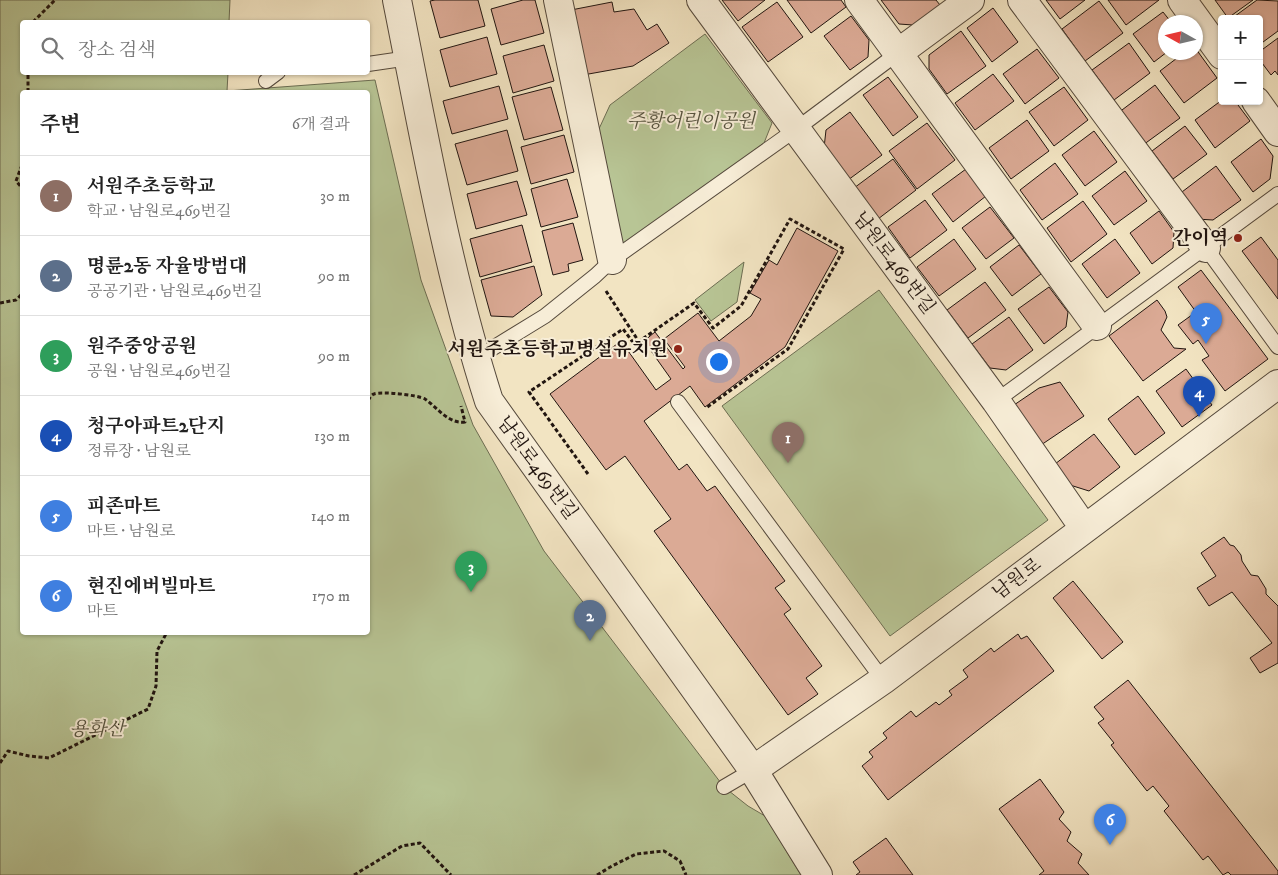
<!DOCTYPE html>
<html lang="ko">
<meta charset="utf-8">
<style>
:root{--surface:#fff;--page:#f2f2f2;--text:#222;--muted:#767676;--line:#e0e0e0;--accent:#8f2418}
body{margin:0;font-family:"IM FELL DW Pica","Noto Serif KR",serif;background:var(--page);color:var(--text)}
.controls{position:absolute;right:15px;top:15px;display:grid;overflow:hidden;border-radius:5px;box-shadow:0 1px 4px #0004}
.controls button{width:45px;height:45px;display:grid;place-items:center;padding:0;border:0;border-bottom:1px solid var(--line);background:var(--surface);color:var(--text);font:25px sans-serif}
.compass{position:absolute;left:1158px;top:15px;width:45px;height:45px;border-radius:50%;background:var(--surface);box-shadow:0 1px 4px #0004;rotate:278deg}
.you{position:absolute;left:718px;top:361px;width:18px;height:18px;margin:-12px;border:4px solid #fff;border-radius:50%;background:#1a73e8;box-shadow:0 0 0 8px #1a73e833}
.badge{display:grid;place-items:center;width:32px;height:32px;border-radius:50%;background:var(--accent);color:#fff;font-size:16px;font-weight:700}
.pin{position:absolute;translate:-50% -41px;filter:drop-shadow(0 1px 2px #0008)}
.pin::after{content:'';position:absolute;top:26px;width:18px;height:15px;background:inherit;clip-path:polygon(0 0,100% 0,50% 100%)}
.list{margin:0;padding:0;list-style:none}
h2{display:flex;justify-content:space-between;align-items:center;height:65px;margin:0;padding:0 20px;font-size:21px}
h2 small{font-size:16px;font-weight:400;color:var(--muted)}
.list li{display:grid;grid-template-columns:32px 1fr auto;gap:15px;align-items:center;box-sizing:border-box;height:80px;padding:0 20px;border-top:1px solid var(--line)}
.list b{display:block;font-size:19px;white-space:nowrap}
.list p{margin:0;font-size:16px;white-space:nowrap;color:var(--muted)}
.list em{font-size:16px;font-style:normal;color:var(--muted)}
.icon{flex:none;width:28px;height:28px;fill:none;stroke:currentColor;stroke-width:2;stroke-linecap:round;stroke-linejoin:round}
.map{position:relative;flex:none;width:1278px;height:875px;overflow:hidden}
.search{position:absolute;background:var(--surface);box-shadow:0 1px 4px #0004;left:20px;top:20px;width:350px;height:55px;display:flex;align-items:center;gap:12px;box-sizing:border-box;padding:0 18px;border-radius:5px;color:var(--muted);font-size:19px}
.panel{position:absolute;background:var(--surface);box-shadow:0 1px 4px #0004;left:20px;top:90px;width:350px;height:545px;border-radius:5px}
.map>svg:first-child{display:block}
.green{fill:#b8c595;stroke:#6c6d52;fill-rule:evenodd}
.building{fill:#dbaa95;stroke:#211510}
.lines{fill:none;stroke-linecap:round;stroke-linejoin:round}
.lane-casing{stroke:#55493c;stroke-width:16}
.street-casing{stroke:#55493c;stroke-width:30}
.path{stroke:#211510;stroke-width:3;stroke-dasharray:4 2.5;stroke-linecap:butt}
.lane{stroke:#f7edd7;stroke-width:14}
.street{stroke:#f7edd7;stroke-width:28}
.poi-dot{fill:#8f2418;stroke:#f7edd7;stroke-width:2}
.labels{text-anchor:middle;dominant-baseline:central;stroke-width:4;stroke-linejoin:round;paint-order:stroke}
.park-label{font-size:19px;font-style:italic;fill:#56533f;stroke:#f7edd7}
.poi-label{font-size:19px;font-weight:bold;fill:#211510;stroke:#f7edd7;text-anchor:end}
.street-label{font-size:19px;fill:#211510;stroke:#f7edd7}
</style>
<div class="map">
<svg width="1278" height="875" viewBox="0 0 1278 875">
<rect width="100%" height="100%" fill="#f2e4c2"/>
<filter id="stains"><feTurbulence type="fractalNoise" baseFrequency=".004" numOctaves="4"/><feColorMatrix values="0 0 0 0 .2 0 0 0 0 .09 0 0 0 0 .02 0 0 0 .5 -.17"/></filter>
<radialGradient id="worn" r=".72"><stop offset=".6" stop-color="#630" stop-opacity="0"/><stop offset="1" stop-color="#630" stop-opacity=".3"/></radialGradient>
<path class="green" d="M0,0H230L229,22H22V72L228,73L227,91L375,80L421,280L473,425L544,551L724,787L748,806L765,816L801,875H0ZM22,92H368V632H22Z
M705,34L772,123L764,143L629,243H619L598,131L610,105Z
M744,262L737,302L711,321L695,300Z
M879,290L1048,520L890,636L722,406Z"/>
<path class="building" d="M435,0H478L485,26L440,38L430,1Z
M523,0H535L544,33L501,45L491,9Z
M722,0H765L738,21Z
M787,0H841L846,7L811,33Z
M881,0H936L940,5L913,25L899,24Z
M1046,0H1085L1060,19Z
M1108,0H1159L1126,25Z
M1215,0H1253L1228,18Z
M1257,0L1278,1V31L1259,45V19H1231Z
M1099,1L1123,33L1085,61L1062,29Z
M612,2L614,12L634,9L647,30L657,24L669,43L633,66L583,75L571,10Z
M777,2L803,37L768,62L742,27Z
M993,8L1018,42L992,62L967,28Z
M1163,12L1171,22H1166V52H1167L1154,62L1133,34Z
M851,16L869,40L868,57L850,70L824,36Z
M961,31L986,66L947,94L929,69V55Z
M487,37L497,74L450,87L440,50Z
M1278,38V75L1275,71L1271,75L1259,59V52Z
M1129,43L1150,73L1114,100L1092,70Z
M544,45L554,81L513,93L503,56Z
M1037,49L1059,78L1025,104L1003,74Z
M1196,49L1217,78L1184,103L1160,71L1185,52H1196Z
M993,74L1014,101L975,130L955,103Z
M888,77L918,117L893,136L863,95Z
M1155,85L1180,118L1143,145L1118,113Z
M499,86L508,119L452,134L443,101Z
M551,87L563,130L524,140L512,97Z
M1064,87L1088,120L1054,146L1029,112Z
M1222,100V101H1235L1250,121L1215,148L1195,120Z
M850,112L882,155L848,180L824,148L826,130Z
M1027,120L1049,151L1011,179L989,148Z
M927,123L955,160L917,189L889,151Z
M1185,126L1207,154L1173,179L1152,151Z
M507,130L518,171L467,185L455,144Z
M1094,131L1117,162L1085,186L1062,155Z
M564,135L574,172L531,184L521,147Z
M1261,139L1273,156L1270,179L1253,192L1231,162Z
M893,159L916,190L878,219L854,188Z
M1055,163L1078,194L1042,220L1020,190Z
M1216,166L1241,200L1213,220L1196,219L1178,195Z
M966,169L986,196L953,222L932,194Z
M1125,171L1147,201L1114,225L1092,196Z
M567,179L578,217L541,227L531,189Z
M517,181L527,215L476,229L467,194Z
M925,200L947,230L910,258L888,227Z
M1083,201L1107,234L1071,262L1047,228Z
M990,207L1014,238L986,259L962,228Z
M1159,211L1174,232L1173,248L1152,264L1130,233Z
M573,223L583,260L568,264L569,271L553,275L542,231Z
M522,225L532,262L480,277L470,239Z
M797,228L838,251L785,347L705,407L690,386L644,421L679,470L687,464L707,491L715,486L785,581L775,588L791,609L784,614L822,666L806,678L818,694L788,715L654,531L671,519L625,456L606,470L550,394L621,341L656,390L671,379L644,341L655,332L683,369L685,367L664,339L698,313L719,341L751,316L761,299L750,293L769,260L777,265Z
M1261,237L1278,260V299L1242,251Z
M954,239L976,269L939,296L917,267Z
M1115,239L1140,273L1107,298L1082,264Z
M1019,245L1041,274L1012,296L990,267Z
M534,266L542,295L513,317L491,316L481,280Z
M1201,270L1268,359L1225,391L1202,360L1209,356L1198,340L1193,344L1178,325L1196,312L1178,287Z
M985,282L1006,310L968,338L947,310Z
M1049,287L1068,312L1066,327L1044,344L1018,309Z
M1157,300L1165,311L1167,317L1161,330L1174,348L1186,349L1143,381L1109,336Z
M1009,317L1033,350L1006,370L990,368L972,344Z
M1186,369L1212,405L1182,427L1156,391Z
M1060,382L1084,416L1041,445L1014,405L1039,388Z
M1138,396L1165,433L1135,455L1108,419Z
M1094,434L1120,467L1089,491L1070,485L1055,464Z
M1224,537L1230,545L1234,546L1241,555L1242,561L1251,575L1258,576L1266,589V594L1278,606V663L1260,673L1250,658L1272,643L1232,592L1209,606L1197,588L1216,576L1201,553Z
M1073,581L1123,642L1102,659L1053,598Z
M1018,634L1021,639L1027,636L1054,671L888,800L862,766L873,757L869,752L887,738L883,733L911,711L916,717L936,702L939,705L952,695L949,691L968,677L963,670L991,648L994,652Z
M1128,680L1268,858L1278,871V875H1231L1228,872L1223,875L1208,856L1203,860L1164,811L1169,806L1153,786L1147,791L1111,745L1114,743L1098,723L1104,719L1094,707Z
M1040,779L1064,812L1059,819L1071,832L1067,841L1082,854L1078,863L1089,875H1039L1044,871L999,809Z
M886,838L913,875H856L860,872L853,862Z"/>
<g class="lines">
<defs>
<path id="lane" d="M368,64L409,58
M266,81L278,72
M1206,248L1278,347
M475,359L545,316L595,276L612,260L795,130L898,53
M996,401L1278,194
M678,402L883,680
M724,787L753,770"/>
<path id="street" d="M397,0C424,135 447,270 489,401L753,770L818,875
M558,0L612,260
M701,0L996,401L1084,528
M859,0L1097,326
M1022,0L1206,248
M1182,0L1222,55
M898,53L970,0
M1256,101L1278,132
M753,770L883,680L1278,384"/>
</defs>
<use href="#lane" class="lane-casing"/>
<use href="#street" class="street-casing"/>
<path class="path" d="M33,22L55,0
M28,92V72
M22,165L16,181L22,188
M606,291L641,345
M0,303L16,300L22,294
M642,347L645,346L641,340L694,303L713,328L741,306L790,219L844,249L788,349L706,408
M368,400C370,398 371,395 374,394C381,391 418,395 425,399C438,408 448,424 465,422L461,406
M588,474L529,392L623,329L632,341L642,347
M0,763L8,751L29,756L49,758L148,709L156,686L157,651L167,632
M354,875L402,846L420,843L451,875
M597,875L612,866L636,854L664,851L680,861L686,875"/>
<use href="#lane" class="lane"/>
<use href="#street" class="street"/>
</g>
<g class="poi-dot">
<circle cx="1238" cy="238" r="5"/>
<circle cx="678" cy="349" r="5"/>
</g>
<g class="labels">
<g class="park-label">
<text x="691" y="121">주황어린이공원</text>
<text x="97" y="729">용화산</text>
</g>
<g class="poi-label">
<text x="1228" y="238">간이역</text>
<text x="668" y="349">서원주초등학교병설유치원</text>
</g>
<g class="street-label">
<text transform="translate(894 263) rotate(53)">남원로469번길</text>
<text transform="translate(537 468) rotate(54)">남원로469번길</text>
<text transform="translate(1017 579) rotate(-37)">남원로</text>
</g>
</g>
<rect width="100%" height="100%" filter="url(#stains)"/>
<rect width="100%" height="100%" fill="url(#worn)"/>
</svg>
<div class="controls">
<button>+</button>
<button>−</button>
</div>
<svg class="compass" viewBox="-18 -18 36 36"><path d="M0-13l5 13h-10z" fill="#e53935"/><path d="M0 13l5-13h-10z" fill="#767676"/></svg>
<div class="you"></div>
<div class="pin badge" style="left:788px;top:463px;background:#8d6e63">1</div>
<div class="pin badge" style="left:590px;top:641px;background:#5c6f8a">2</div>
<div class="pin badge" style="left:471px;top:592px;background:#2e9e5b">3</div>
<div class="pin badge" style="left:1199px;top:417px;background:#1a4fb4">4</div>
<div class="pin badge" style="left:1206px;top:344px;background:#3f7fe0">5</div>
<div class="pin badge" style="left:1110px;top:845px;background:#3f7fe0">6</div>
<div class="search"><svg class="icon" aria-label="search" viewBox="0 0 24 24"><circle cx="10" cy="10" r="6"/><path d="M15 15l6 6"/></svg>장소 검색</div>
<section class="panel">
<h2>주변<small>6개 결과</small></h2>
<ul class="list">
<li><span class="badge" style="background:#8d6e63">1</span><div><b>서원주초등학교</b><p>학교 · 남원로469번길</p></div><em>30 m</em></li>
<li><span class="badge" style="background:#5c6f8a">2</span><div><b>명륜2동 자율방범대</b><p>공공기관 · 남원로469번길</p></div><em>90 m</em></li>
<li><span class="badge" style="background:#2e9e5b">3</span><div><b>원주중앙공원</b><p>공원 · 남원로469번길</p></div><em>90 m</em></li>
<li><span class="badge" style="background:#1a4fb4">4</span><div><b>청구아파트2단지</b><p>정류장 · 남원로</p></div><em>130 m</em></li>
<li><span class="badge" style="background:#3f7fe0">5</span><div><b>피존마트</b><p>마트 · 남원로</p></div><em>140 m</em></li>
<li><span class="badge" style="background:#3f7fe0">6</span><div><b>현진에버빌마트</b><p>마트</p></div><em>170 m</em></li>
</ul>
</section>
</div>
